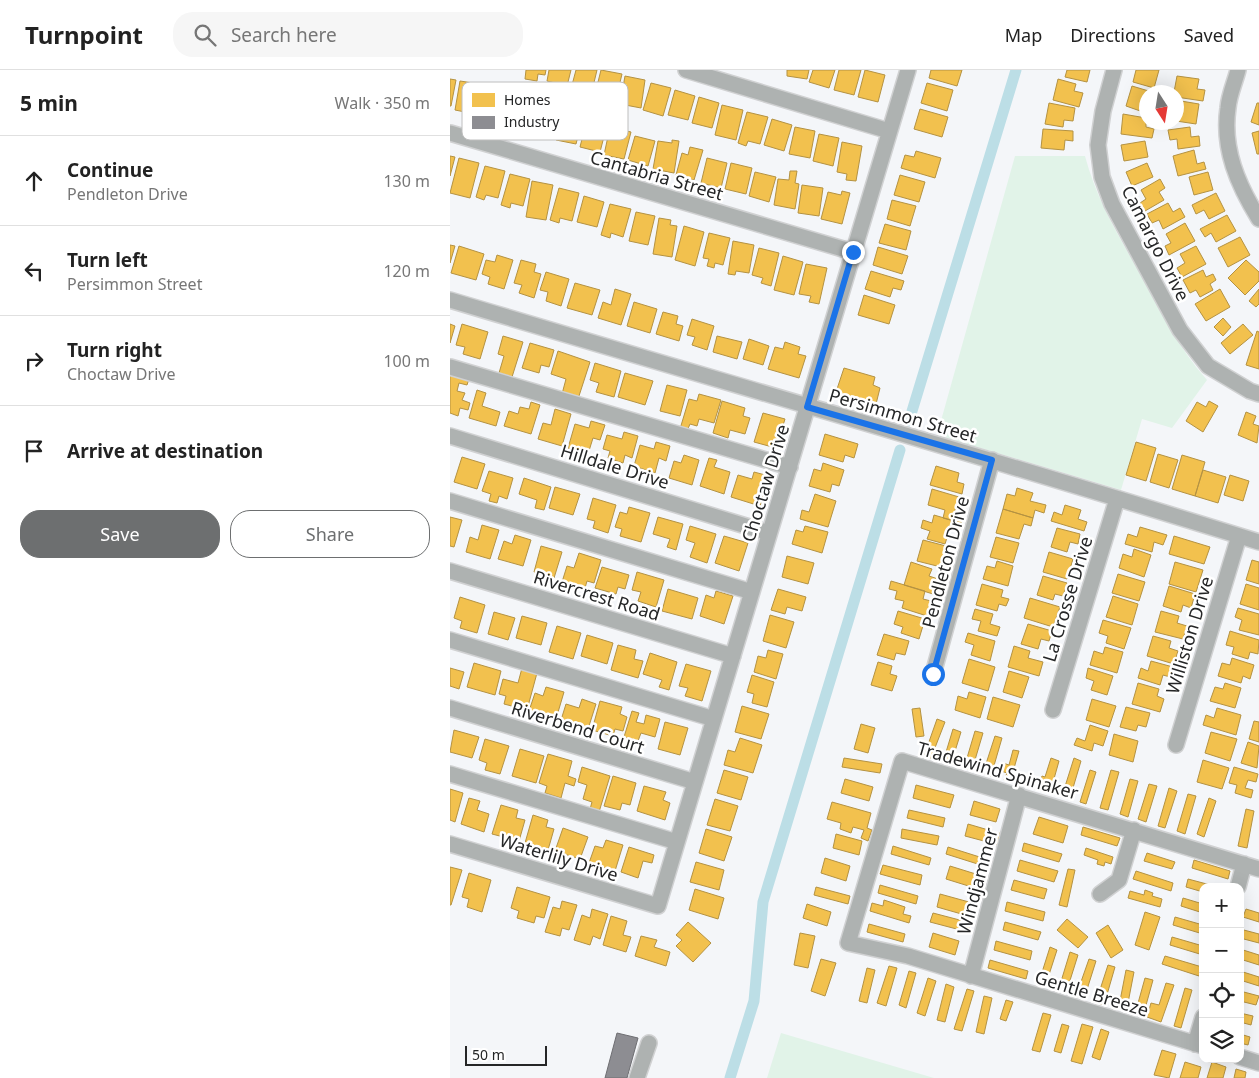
<!DOCTYPE html>
<meta charset="utf-8">
<style>
:root{--surface:#fff;--page:#f6f6f6;--text:#222;--muted:#767676;--line:#e0e0e0;--accent:#6d6f70}
body{margin:0;font-family:"Noto Sans",sans-serif;background:var(--page);color:var(--text)}
.controls{position:absolute;right:15px;bottom:15px;display:grid;overflow:hidden;border-radius:10px;box-shadow:0 5px 20px #0002}
.controls button{width:45px;height:45px;display:grid;place-items:center;padding:0;border:0;border-bottom:1px solid var(--line);background:var(--surface);color:var(--text);font:25px sans-serif}
.compass{position:absolute;left:689px;top:15px;width:45px;height:45px;border-radius:50%;background:var(--surface);box-shadow:0 5px 20px #0002;rotate:168deg}
.scale{position:absolute;left:15px;bottom:12px;width:82px;box-sizing:border-box;padding-left:5px;border:2px solid #252627;border-top:0;font-size:14px;line-height:18px;white-space:nowrap;color:#252627;-webkit-text-stroke:4px #fff;paint-order:stroke}
.stop{position:absolute;width:15px;height:15px;margin:-11px;border:4px solid #1a73e8;border-radius:50%;background:#fff}
.stop.end{background:#1a73e8;border-color:#fff;box-shadow:0 1px 5px #0008}
.list{margin:0;padding:0;list-style:none}
h2{display:flex;justify-content:space-between;align-items:center;height:65px;margin:0;padding:0 20px;font-size:21px}
h2 small{font-size:16px;font-weight:400;color:var(--muted)}
.list li{display:grid;grid-template-columns:32px 1fr auto;gap:15px;align-items:center;box-sizing:border-box;height:90px;padding:0 20px;border-top:1px solid var(--line)}
.list b{display:block;font-size:19px;white-space:nowrap}
.list p{margin:0;font-size:16px;white-space:nowrap;color:var(--muted)}
.list em{font-size:16px;font-style:normal;color:var(--muted)}
.actions{display:flex;gap:10px;padding:15px 20px}
.actions a{flex:1;padding:11px 0;border:1px solid var(--accent);border-radius:20px;text-align:center;font-size:18px;color:var(--accent)}
.actions .main{background:var(--accent);color:#fff}
.icon{flex:none;width:28px;height:28px;fill:none;stroke:currentColor;stroke-width:2;stroke-linecap:round;stroke-linejoin:round}
.map{position:relative;flex:none;width:809px;height:1008px;overflow:hidden}
header{display:flex;align-items:center;gap:30px;box-sizing:border-box;height:70px;padding:0 25px;background:var(--surface);border-bottom:1px solid var(--line)}
header strong{font-size:24px}
nav{display:flex;gap:28px;margin-inline-start:auto;font-size:18px}
.search{width:350px;height:45px;background:var(--page);display:flex;align-items:center;gap:12px;box-sizing:border-box;padding:0 18px;border-radius:20px;color:var(--muted);font-size:19px}
main{display:flex}
aside{flex:1;background:var(--surface)}
.map>svg:first-child{display:block}
.green{fill:#e1f3e8}
.homes{fill:#f2c14e;stroke:#b49242}
.industry{fill:#8d8d92;stroke:#6e6e72}
.lines{fill:none;stroke-linecap:round;stroke-linejoin:round}
.canal{stroke:#bcdee6;stroke-width:11}
.minor-casing{stroke:#d0d1d2;stroke-width:18}
.minor{stroke:#aeb2b1;stroke-width:15}
.route{stroke:#1a73e8;stroke-width:6}
.labels{text-anchor:middle;dominant-baseline:central;stroke-width:5;stroke-linejoin:round;paint-order:stroke}
.street-label{font-size:18px;fill:#252627;stroke:#fff}
.key{fill:#fff;stroke:#bebebe;stroke-width:1}
.key-label{font-size:14px;fill:#252627}
</style>
<header>
<strong>Turnpoint</strong>
<div class="search"><svg class="icon" aria-label="search" viewBox="0 0 24 24"><circle cx="10" cy="10" r="6"/><path d="M15 15l6 6"/></svg>Search here</div>
<nav><a>Map</a><a>Directions</a><a>Saved</a></nav>
</header>
<main>
<aside>
<h2>5 min<small>Walk · 350 m</small></h2>
<ul class="list">
<li><svg class="icon" aria-label="ahead" viewBox="0 0 24 24"><path d="M12 20V5M6 11l6-6 6 6"/></svg><div><b>Continue</b><p>Pendleton Drive</p></div><em>130 m</em></li>
<li><svg class="icon" aria-label="left" viewBox="0 0 24 24"><path d="M17 20v-9H6M10 6l-5 5 5 5"/></svg><div><b>Turn left</b><p>Persimmon Street</p></div><em>120 m</em></li>
<li><svg class="icon" aria-label="right" viewBox="0 0 24 24"><path d="M7 20v-9h11M14 6l5 5-5 5"/></svg><div><b>Turn right</b><p>Choctaw Drive</p></div><em>100 m</em></li>
<li><svg class="icon" aria-label="arrive" viewBox="0 0 24 24"><path d="M6 21V4h12l-3 4 3 4H6"/></svg><div><b>Arrive at destination</b></div></li>
</ul>
<div class="actions"><a class="main">Save</a><a>Share</a></div>
</aside>
<div class="map">
<svg width="809" height="1008" viewBox="0 0 809 1008">
<rect width="100%" height="100%" fill="#f4f6f9"/>
<path class="green" d="M565,86H635C646,128 667,163 688,200C709,239 728,277 757,310L722,358L692,349L671,420L487,365Z
M331,963L484,1008H317Z"/>
<path class="homes" d="M76,0H96L95,5L88,4L87,11L75,9Z
M99,0H121L117,16L97,11Z
M126,0H147L141,25L126,22L127,17L122,15Z
M151,0L172,4L166,29L145,24Z
M337,0H359L357,9L337,6Z
M363,0H385L379,18L359,12Z
M389,0H411L404,25L384,20Z
M415,0L435,5L428,32L408,27Z
M481,0H512L507,16L479,8Z
M617,0H640L637,12L615,7Z
M686,0H709L704,18L683,12Z
M175,6L195,10L191,38L170,34Z
M727,6L749,9L747,19L755,20L753,31L726,27V22H724Z
M0,9L6,10L1,36H0Z
M608,9L626,14L624,21L633,23L629,37L603,30Z
M10,11L30,14L25,44L5,40Z
M201,13L221,18L213,46L193,40Z
M477,13L503,20L497,41L471,33Z
M682,16L702,22H696V43L676,36Z
M225,20L245,26L238,50L218,45Z
M249,27L269,33L262,58L242,53Z
M731,31L749,34L746,54L726,51V41H729Z
M599,33L625,38L623,51L614,50L613,57L595,54Z
M807,33H809V55L801,52Z
M272,35L293,40L286,70L265,65Z
M470,39L498,47L492,67L464,59Z
M126,41L134,43L126,74L106,70L113,42L124,45Z
M139,41L149,44L147,48L158,51L150,82L130,77Z
M297,42L318,47L310,74L298,71L296,76L288,73Z
M673,44L696,48V57L704,59L702,68L671,64Z
M322,49L342,55L334,81L314,75Z
M160,57L181,62L174,89L154,85Z
M345,57L365,61L360,88L339,84Z
M740,57L741,67L749,66L750,76L728,79L727,69L720,70L718,60Z
M593,59L623,61V71L615,70L614,80L591,78Z
M809,61V84H807L802,63Z
M369,64L389,68L383,96L363,91Z
M185,66L205,71L198,96L178,90Z
M222,70L229,71L224,103L203,99L208,71L222,73Z
M695,71L698,87L674,91L671,75Z
M392,72L412,76L406,111L396,110L397,104L387,102Z
M240,77L253,80L244,110L226,105L232,83L238,85Z
M744,80L747,94L754,92L756,99L728,106L723,86Z
M466,81L491,88L485,108L451,98L455,85L464,87Z
M0,86L5,87L0,106Z
M9,88L29,93L20,128L0,123Z
M257,88L277,93L271,118L251,113Z
M281,93L302,98L296,124L275,119Z
M697,93L703,107L682,116L676,102Z
M35,96L55,101L48,128L36,125L34,130L26,127Z
M340,101H347L345,113L349,114L345,139L324,135L328,109L339,110Z
M305,102L326,107L319,132L299,126Z
M758,102L763,120L744,125L739,107Z
M60,104L80,109L73,136L61,133L60,138L51,135Z
M450,105L475,112L469,132L444,125Z
M710,109L715,118L709,122L714,130L695,141L690,133L696,129L691,120Z
M82,111L103,115L96,150L76,147Z
M352,115L373,118L369,146L348,143Z
M109,118L129,123L122,151L110,148L109,153L100,150Z
M392,121L400,123L392,154L371,149L378,122L391,125Z
M766,123L775,141L759,149L754,140L746,144L742,135Z
M134,126L154,132L147,157L127,152Z
M442,130L466,136L460,156L437,149Z
M718,133L723,142L730,138L735,147L713,159L709,150L702,153L697,144Z
M160,134L181,139L173,167L161,163L160,168L151,165Z
M186,142L205,146L198,175L179,171Z
M777,145L786,161L766,172L761,163L755,167L750,159Z
M209,148L221,150L220,155L227,156L222,187L203,184Z
M735,153L745,171L719,185L715,176L721,173L716,164Z
M435,154L461,161L456,180L429,173Z
M234,156L254,162L245,196L225,190Z
M259,163L280,168L273,195L265,193L264,198L257,196L259,189L253,188Z
M790,167L800,185L778,197L768,178Z
M283,171L304,175L299,203L286,201L285,205L278,204Z
M0,175L5,176L0,193Z
M9,176L34,184L26,210L1,203Z
M746,176L756,194L732,207L727,198L735,193L730,184Z
M428,177L458,186L452,204L423,195Z
M309,178L329,183L321,216L311,213L313,208L302,205Z
M47,185L63,190L54,219L38,214L40,207L32,204L36,190L45,192Z
M333,186L353,192L344,225L324,220Z
M71,190L86,194L84,202L91,204L84,228L69,223L72,215L64,213Z
M796,190L809,202V211L795,225L778,208Z
M356,194L377,198L369,234L359,232L361,226L349,224Z
M753,200L756,207L763,204L766,210L760,214L763,220L750,227L746,220L740,223L733,210Z
M421,201L454,211L451,220L443,218L440,227L415,219Z
M96,202L119,209L111,236L96,231L98,222L90,220Z
M125,213L150,220L142,245L117,238Z
M165,219L181,224L171,255L148,248L153,232L161,235Z
M770,219L780,237L756,251L745,234Z
M809,219V234L806,237L799,231Z
M414,225L445,235L439,254L408,245Z
M184,232L207,239L200,263L177,256Z
M213,242L228,246L226,254L233,256L229,271L206,264Z
M773,248L781,257L773,266L764,257Z
M242,249L264,256L257,280L242,275L245,267L237,265Z
M0,254L5,256L0,273Z
M12,254L38,262L30,289L13,284L15,277L6,275Z
M793,254L803,265L780,284L771,273Z
M807,261L809,262V299L796,295Z
M53,266L73,272L62,307L49,303L54,286L48,284Z
M267,266L292,272L287,289L263,282Z
M299,269L319,276L313,295L293,289Z
M335,272L350,277L348,284L356,286L349,308L318,299L325,277L333,279Z
M80,273L104,280L99,297L91,295L89,303L72,298Z
M108,281L140,292L128,329L112,324L116,309L101,304Z
M145,293L171,301L164,327L146,322L149,313L140,310Z
M394,298L425,307L423,315L430,318L426,334L386,322Z
M0,303L19,309L17,315L9,313L7,321L15,323L12,330L20,333L18,340L10,338L8,346L0,343Z
M175,303L203,311L195,335L168,327Z
M217,315L237,320L230,346L210,341Z
M27,320L36,323L32,336L50,342L46,356L19,348Z
M249,324L271,330L264,353L249,349L247,356L240,354L237,361L230,359L239,329L247,331Z
M272,331L295,338L293,346L300,348L295,364L280,360L278,368L263,363Z
M759,331L768,336L753,362L736,351L747,332L756,337Z
M81,332L90,335L81,364L54,356L59,341L68,344L70,337L79,339Z
M105,339L121,344L112,376L88,369L93,353L101,355Z
M796,342L806,346L803,354L809,356L807,373L788,365Z
M313,343L335,349L326,378L304,372Z
M141,351L155,355L150,370L143,368L138,384L118,378L125,354L139,358Z
M174,362L188,366L182,388L175,385L173,393L158,388L160,381L153,379L157,365L172,369Z
M375,364L408,374L404,388L395,385L393,392L369,385Z
M206,372L220,376L216,391L209,388L205,403L184,396L190,375L204,379Z
M686,372L706,378L696,411L676,405Z
M708,384L728,390L719,418L700,412Z
M234,385L249,390L242,415L219,408L224,391L231,393Z
M732,385L755,392L745,426L722,419Z
M12,387L35,394L27,419L4,412Z
M259,388L267,390L264,397L280,402L274,424L250,416Z
M373,393L394,400L389,416L382,414L380,422L359,416L364,399L371,401Z
M486,396L509,403L507,412L514,414L512,424L480,415Z
M753,400L776,407L768,433L745,426Z
M39,401L63,408L57,429L49,426L47,433L39,431L41,424L32,421Z
M304,402L319,406L310,436L281,427L288,405L302,409Z
M780,405L799,411L793,431L774,425Z
M74,408L101,417L94,440L85,438L87,430L69,424Z
M105,417L130,424L123,445L99,438Z
M567,418L583,423L580,431L596,435L594,443L585,440L583,448L553,439L557,424L565,426Z
M482,419L509,427L504,443L513,445L511,453L493,448L495,440L478,435Z
M365,424L386,431L378,457L350,449L352,440L359,442Z
M143,428L166,435L158,463L143,458L145,451L137,449Z
M615,435L631,440L628,449L637,452L634,461L601,451L604,442L612,445Z
M179,437L200,443L191,472L170,466L172,459L165,457L170,442L177,444Z
M553,439L583,448L581,456L574,454L569,469L546,463Z
M484,445L511,453L509,461L500,458L495,474L477,469L480,461L471,458L473,450L482,453Z
M0,447L12,450L4,477L0,476Z
M208,447L233,454L226,480L217,477L220,469L203,464Z
M32,455L49,460L40,489L16,482L20,467L28,470Z
M240,456L266,464L257,493L240,487L245,473L236,470Z
M355,456L378,462L372,483L342,474L346,460L353,462Z
M690,457L717,465L713,475L704,472L702,482L675,474L678,464L687,467Z
M607,458L630,464L628,474L620,472L617,482L601,477Z
M65,465L81,470L73,496L48,489L54,471L62,474Z
M274,466L298,473L289,501L265,493Z
M724,466L760,477L754,494L719,484Z
M546,467L569,473L563,493L540,487Z
M473,470L496,476L491,497L467,491Z
M91,476L112,482L104,508L84,502Z
M684,479L701,485L694,507L669,498L673,484L682,487Z
M599,482L623,489L617,509L593,502Z
M129,483L151,490L144,513L137,511L135,518L112,512L117,496L124,498Z
M337,486L364,493L358,514L332,507Z
M802,490L809,492V514L796,510Z
M547,491L563,496L558,516L533,509L537,496L545,498Z
M461,492L482,499L479,506L488,509L483,524L454,515Z
M725,492L753,500L746,522L719,514Z
M152,497L179,505L175,519L168,517L166,524L145,518Z
M187,502L214,510L206,537L188,531L191,522L182,520Z
M668,504L695,512L689,531L662,523Z
M593,506L617,513L613,526L605,524L603,530L587,525Z
M441,511L475,521L473,529L481,531L477,546L452,538L454,531L445,529L447,521L439,519Z
M532,514L553,520L551,527L559,529L556,536L549,534L547,541L526,535Z
M796,514L809,518V540L790,534Z
M719,516L745,524L741,538L733,535L731,542L713,536Z
M218,519L248,528L242,549L212,541Z
M328,519L356,527L352,541L337,537L335,544L321,540Z
M266,521L283,526L274,554L250,546L256,525L264,528Z
M663,526L688,534L682,555L656,547Z
M10,527L35,535L27,563L10,558L12,551L4,548Z
M580,528L610,537L603,557L574,548Z
M788,538L809,544V565L789,560L792,550L785,547Z
M525,539L543,544L540,554L550,557L547,566L528,561L531,551L522,549Z
M448,541L475,549L469,569L451,563L453,557L444,554Z
M711,541L729,546L727,553L737,556L733,569L705,562Z
M44,542L65,548L58,570L38,564Z
M320,545L344,552L336,578L313,571Z
M72,546L97,553L91,575L66,568Z
M653,550L681,558L674,579L656,573L658,566L649,563Z
M578,554L602,561L599,571L591,569L588,579L571,574Z
M107,556L131,563L123,589L99,582Z
M780,561L809,570L808,584L800,582L798,589L782,584L784,577L776,575Z
M518,563L545,571L540,591L521,585L524,575L515,572Z
M434,564L459,571L455,585L446,583L444,590L427,585Z
M137,565L163,573L157,594L131,586Z
M703,566L721,571L719,578L728,581L724,594L697,586Z
M168,575L186,580L184,589L193,591L188,608L161,600Z
M564,576L580,581L578,588L593,592L589,606L558,597Z
M655,577L673,582L667,603L640,595L644,581L653,584Z
M318,580L333,584L326,609L304,602L308,586L316,588Z
M200,583L227,592L219,620L209,617L212,610L193,604Z
M782,588L804,595L800,609L793,606L791,613L768,606L772,593L780,595Z
M519,589L545,597L538,621L512,613Z
M701,591L723,597L720,607L713,605L710,615L688,608L691,598L698,601Z
M428,592L442,596L440,604L447,606L442,621L421,615Z
M24,593L51,601L45,625L17,617Z
M236,594L261,601L252,631L235,626L238,618L229,616Z
M0,598L14,602L9,619L0,616Z
M72,598L87,603L77,640L54,634L56,626L49,624L53,609L68,613Z
M638,598L663,606L657,625L641,620L644,611L636,608Z
M559,601L579,607L572,628L553,622Z
M302,605L324,612L317,637L302,633L304,624L297,622Z
M688,613L709,619L707,626L714,629L710,642L682,634Z
M775,613L791,618L785,638L760,631L765,617L773,619Z
M96,617L114,622L106,649L79,641L85,623L93,626Z
M519,622L536,627L530,648L505,640L508,626L517,629Z
M543,627L570,635L563,657L537,649Z
M132,629L146,634L138,659L111,650L116,634L129,638Z
M642,629L666,636L659,657L636,650Z
M150,631L172,637L170,644L177,647L173,661L165,659L163,666L142,660Z
M292,636L319,644L311,669L285,662Z
M676,637L700,643L696,657L688,655L686,661L670,657Z
M470,638L474,666L466,667L462,639Z
M767,638L791,645L786,665L753,655L756,645L764,648Z
M182,641L189,643L186,652L194,654L196,645L210,649L205,667L191,663L188,671L174,667Z
M487,649L495,652L481,688L474,686Z
M804,651L809,652V672L799,669Z
M215,652L238,658L230,685L208,679Z
M411,654L425,658L418,683L404,679Z
M640,655L658,661L653,676L644,673L642,681L624,675L627,668L635,671Z
M503,659L511,662L501,694L493,692Z
M4,660L29,667L22,688L0,682Z
M525,661L533,663L522,700L514,698Z
M761,662L787,669L780,691L755,683Z
M664,664L688,671L683,692L659,685Z
M545,666L552,668L541,706L533,703Z
M290,668L312,675L303,703L274,695L278,680L285,682Z
M35,669L59,676L50,704L35,700L37,693L29,690Z
M798,672L809,676L807,698L791,693Z
M70,679L94,686L86,713L62,706Z
M563,680L569,681L560,712L554,710L557,703L551,701L553,693L559,695Z
M98,684L122,691L118,706L126,709L124,716L115,713L111,728L95,723L97,716L89,713Z
M394,688L432,694L430,703L392,697Z
M601,688L609,691L600,723L592,721L593,716L589,715L592,706L595,707Z
M624,688L631,691L620,728L612,726Z
M753,690L779,698L772,719L747,712Z
M132,697L160,706L149,742L140,739L142,732L133,729L137,715L128,712Z
M784,697L808,704L806,712L798,710L795,718L803,720L801,728L785,723L787,715L779,713Z
M274,700L298,707L291,730L267,723Z
M640,700L646,702L636,734L630,732Z
M661,700L669,702L658,740L650,738Z
M163,706L186,713L180,735L172,733L170,740L154,736Z
M395,709L423,717L419,731L391,723Z
M680,709L688,711L678,747L670,744Z
M699,714L707,716L696,752L688,749Z
M466,715L504,725L500,738L463,728Z
M194,716L216,722L213,730L220,733L215,750L187,741Z
M719,718L727,721L715,758L708,756Z
M0,719L13,723L5,752L0,750Z
M738,724L746,726L735,764L727,761Z
M19,728L30,731L27,740L39,744L34,762L11,754Z
M759,728L766,731L754,767L747,764Z
M265,729L288,736L280,761L257,755Z
M524,731L550,739L546,752L520,745Z
M382,732L421,743L417,758L422,760L418,771L411,768L414,760L403,757L401,763L390,759L391,753L377,749Z
M51,735L68,740L66,748L75,750L69,771L42,764Z
M796,739L804,741L797,778L788,776Z
M459,740L495,748L493,757L457,748Z
M83,745L98,750L96,757L104,759L98,780L75,773Z
M589,747L618,756L613,773L583,764Z
M518,754L552,764L549,775L515,766Z
M633,757L670,768L667,776L631,765Z
M113,758L138,767L130,789L105,781Z
M256,759L282,767L274,791L249,783Z
M452,759L489,766L487,775L451,768Z
M386,764L412,771L409,785L383,778Z
M156,770L173,775L165,801L139,793L145,776L153,778Z
M574,773L612,784L609,792L572,781Z
M443,776L481,788L479,795L441,784Z
M179,777L204,785L202,793L193,791L188,808L171,802Z
M498,777L536,789L534,796L496,784Z
M636,778L663,787L661,794L655,792L654,796L647,794L648,790L634,785Z
M697,783L725,792L722,799L694,791Z
M375,788L400,796L396,811L371,803Z
M570,790L608,801L604,812L567,801Z
M744,790L780,801L778,809L742,798Z
M246,792L274,800L269,820L240,812Z
M433,795L472,805L470,815L430,804Z
M500,796L529,805L525,818L496,809Z
M0,797L12,800L1,835H0Z
M618,799L625,800L617,837L609,835Z
M686,801L723,813L721,821L683,809Z
M19,803L41,810L32,842L17,837L19,829L12,827Z
M738,809L768,817H753V822L736,817Z
M564,810L597,819L594,829L561,820Z
M430,815L468,826L466,834L428,823Z
M67,817L100,827L94,848L86,846L84,853L67,848L69,841L61,838Z
M366,817L400,826L398,834L364,825Z
M245,819L274,828L268,849L239,840Z
M695,820L703,823L702,826L712,829L710,837L678,828L680,821L694,825Z
M490,824L519,832L515,845L487,837Z
M733,828L753,834V843L731,836Z
M434,830L455,837L453,844L461,846L459,853L420,841L422,833L433,836Z
M112,831L127,835L119,860L112,858L110,866L95,862L103,837L110,839Z
M557,832L595,842L593,851L555,841Z
M357,834L381,842L377,856L353,848Z
M142,839L158,844L150,869L143,866L140,875L124,870L132,845L140,848Z
M796,839L809,843V852L793,847Z
M695,842L710,847L699,880L685,875Z
M483,843L521,853L518,862L480,852Z
M161,846L177,851L173,865L181,867L176,882L153,875Z
M725,847L753,855V864L723,855Z
M617,849L638,867L628,878L607,860Z
M238,852L261,873L243,892L226,876L232,870L226,865Z
M555,852L591,862L588,870L553,860Z
M419,854L455,864L453,872L417,862Z
M658,855L673,880L661,888L646,863Z
M790,859L809,864V873L790,868Z
M350,863L365,866L358,898L344,895Z
M483,863L509,871L505,885L479,877Z
M191,866L207,870L204,877L220,882L216,896L185,886Z
M722,867L753,876V885L720,875Z
M546,871L582,881L580,890L544,880Z
M600,877L607,880L595,917L588,915Z
M790,879L809,885V895L790,889Z
M620,882L628,885L617,920L609,918Z
M715,886L752,897L749,906L712,894Z
M371,889L386,893L375,926L361,921Z
M639,889L646,891L634,929L626,926Z
M540,890L578,901L576,909L538,898Z
M658,895L665,897L654,935L646,932Z
M439,896L447,898L436,936L427,933Z
M417,898L425,900L417,933L409,931Z
M676,900L684,902L677,938L669,936Z
M459,901L466,903L456,938L449,935Z
M790,901L809,907V916L790,910Z
M478,908L486,911L475,946L467,943Z
M695,908L703,910L693,946L685,944Z
M716,913L724,915L711,952L697,947L701,933L709,935Z
M496,914L504,917L495,952L487,950Z
M735,918L742,920L731,958L724,956Z
M517,919L524,921L512,961L504,959Z
M790,921L809,926L806,935L790,931Z
M534,926L542,928L534,964L526,962Z
M556,930L563,932L556,951L550,949Z
M593,943L601,945L590,982L582,980Z
M790,943L803,946L801,955L790,952Z
M612,954L619,956L611,983L604,981Z
M632,954L643,957L632,994L621,991Z
M651,959L659,962L650,990L642,987Z
M790,964L800,967L798,975L790,973Z
M712,980L726,984L719,1008L704,1005Z
M735,992L751,997L748,1008H730Z
M762,992L776,997L773,1008H757Z
M786,999L796,1002L795,1008H784Z"/>
<path class="industry" d="M167,963L188,968L177,1008H155Z"/>
<g class="lines">
<path class="canal" d="M459,351L566,0
M280,1008L304,931L313,832L450,380"/>
<defs>
<path id="minor" d="M236,0L439,61
M664,0L653,41L648,75L652,107L662,134L730,260L758,296L800,321L809,324
M788,0C785,12 779,25 778,38C772,79 788,115 809,149
M0,63L403,182
M0,230C270,311 540,388 809,472
M0,297L340,397
M0,366L319,463
M0,431L302,522
M0,501L283,586
M0,570L264,649
M483,604L542,390
M0,638L245,712
M603,640L667,429
M726,675L789,466
M0,704L227,772
M0,774L208,836L458,0
M788,817L794,794
M650,824L669,810L684,760
M521,906L569,725
M745,974L753,947
M753,976L458,886L398,873L452,691L809,799
M790,987L809,993
M187,1008L199,973"/>
</defs>
<use href="#minor" class="minor-casing"/>
<use href="#minor" class="minor"/>
</g>
<g class="lines">
<path class="route" d="M403,182L357,337L542,390L483,604"/>
</g>
<g class="labels">
<g class="street-label">
<text transform="translate(207 105) rotate(16)">Cantabria Street</text>
<text transform="translate(706 173) rotate(63)">Camargo Drive</text>
<text transform="translate(453 345) rotate(16)">Persimmon Street</text>
<text transform="translate(165 396) rotate(17)">Hilldale Drive</text>
<text transform="translate(315 413) rotate(-73)">Choctaw Drive</text>
<text transform="translate(495 492) rotate(-75)">Pendleton Drive</text>
<text transform="translate(147 525) rotate(17)">Rivercrest Road</text>
<text transform="translate(617 529) rotate(-73)">La Crosse Drive</text>
<text transform="translate(739 565) rotate(-73)">Williston Drive</text>
<text transform="translate(128 657) rotate(17)">Riverbend Court</text>
<text transform="translate(548 700) rotate(16)">Tradewind Spinaker</text>
<text transform="translate(109 787) rotate(17)">Waterlily Drive</text>
<text transform="translate(527 811) rotate(-75)">Windjammer</text>
<text transform="translate(642 923) rotate(17)">Gentle Breeze</text>
</g>
</g>
<rect x="12" y="12" width="166" height="58" rx="8" class="key"/>
<rect x="22" y="23" width="23" height="14" fill="#f2c14e"/>
<rect x="22" y="46" width="23" height="13" fill="#8d8d92"/>
<g class="key-label">
<text x="54" y="35">Homes</text>
<text x="54" y="57">Industry</text>
</g>
</svg>
<div class="controls">
<button>+</button>
<button>−</button>
<button><svg class="icon" aria-label="locate" viewBox="0 0 24 24"><circle cx="12" cy="12" r="6"/><path d="M12 2v4M12 18v4M2 12h4M18 12h4"/></svg></button>
<button><svg class="icon" aria-label="layers" viewBox="0 0 24 24"><path d="M12 4l9 5-9 5-9-5zM3 14l9 5 9-5"/></svg></button>
</div>
<svg class="compass" viewBox="-18 -18 36 36"><path d="M0-13l5 13h-10z" fill="#e53935"/><path d="M0 13l5-13h-10z" fill="#767676"/></svg>
<div class="scale">50 m</div>
<div class="stop" style="left:483px;top:604px"></div>
<div class="stop end" style="left:403px;top:182px"></div>
</div>
</main>
